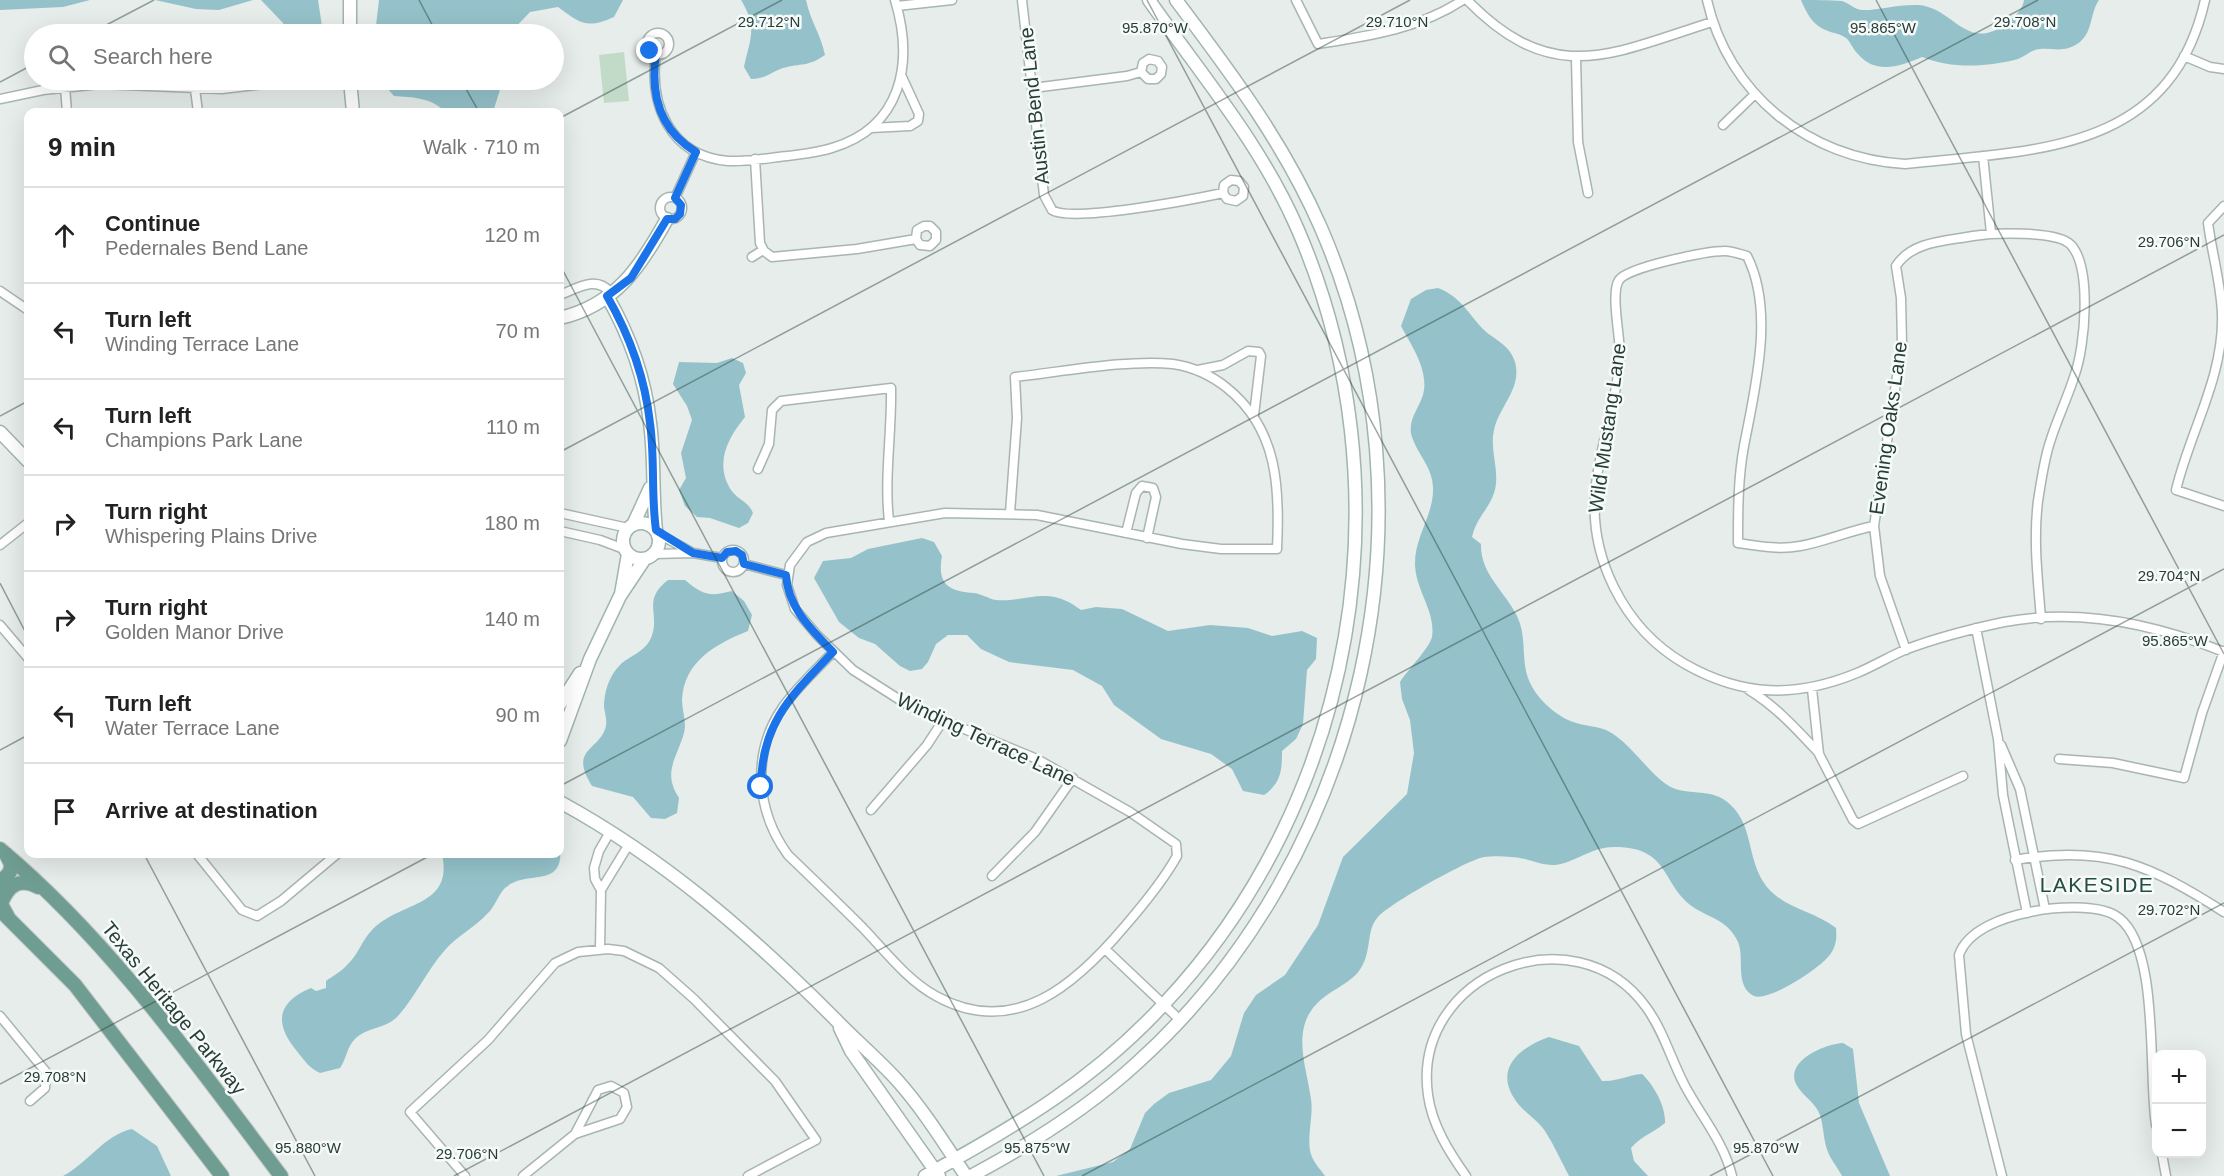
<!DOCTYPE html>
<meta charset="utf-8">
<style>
:root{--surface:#fff;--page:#f6f6f6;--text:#222;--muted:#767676;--line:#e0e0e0}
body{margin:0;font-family:Arial,sans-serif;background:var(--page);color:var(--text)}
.controls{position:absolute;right:18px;bottom:18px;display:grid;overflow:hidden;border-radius:12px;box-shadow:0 6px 24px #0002}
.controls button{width:54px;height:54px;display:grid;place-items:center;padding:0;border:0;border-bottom:2px solid var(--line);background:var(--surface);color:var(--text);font:30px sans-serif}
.stop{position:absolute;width:18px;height:18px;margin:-14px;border:4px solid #1a73e8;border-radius:50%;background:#fff}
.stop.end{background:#1a73e8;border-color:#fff;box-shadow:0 2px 6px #0008}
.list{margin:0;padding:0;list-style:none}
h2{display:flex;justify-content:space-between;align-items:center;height:78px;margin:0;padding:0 24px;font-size:26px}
h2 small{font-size:20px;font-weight:400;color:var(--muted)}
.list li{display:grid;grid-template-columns:39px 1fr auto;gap:18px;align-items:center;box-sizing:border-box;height:96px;padding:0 24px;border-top:2px solid var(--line)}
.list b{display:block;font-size:22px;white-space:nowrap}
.list p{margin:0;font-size:20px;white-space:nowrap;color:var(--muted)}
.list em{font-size:20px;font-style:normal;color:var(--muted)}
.icon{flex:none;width:33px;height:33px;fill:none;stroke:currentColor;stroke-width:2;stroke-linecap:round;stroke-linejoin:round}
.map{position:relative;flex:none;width:2224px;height:1176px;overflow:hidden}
.search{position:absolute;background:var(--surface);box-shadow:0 6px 24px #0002;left:24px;top:24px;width:540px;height:66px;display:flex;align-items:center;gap:15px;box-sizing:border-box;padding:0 21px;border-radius:33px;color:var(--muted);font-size:22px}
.panel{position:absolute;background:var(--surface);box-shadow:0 6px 24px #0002;left:24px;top:108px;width:540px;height:750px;border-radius:12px}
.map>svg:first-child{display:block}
.green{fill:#c2dbc9}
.water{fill:#95c2ca}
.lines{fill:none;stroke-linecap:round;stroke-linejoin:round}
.street-casing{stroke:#a9b5b1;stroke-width:11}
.secondary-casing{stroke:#a2b4ae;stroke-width:15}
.primary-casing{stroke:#c3c9c7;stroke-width:16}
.street{stroke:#fff;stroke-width:8}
.secondary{stroke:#fff;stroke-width:12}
.primary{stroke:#709d91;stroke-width:14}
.route{stroke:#1a73e8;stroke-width:8}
.ticks{fill:none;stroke:#273d37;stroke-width:1.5;stroke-opacity:0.45}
.labels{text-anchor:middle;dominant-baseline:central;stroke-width:5;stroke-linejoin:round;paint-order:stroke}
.street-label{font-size:20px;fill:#273d37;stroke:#f6faf8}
.neighbourhood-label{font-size:21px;letter-spacing:1.5px;fill:#254d43;stroke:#f6faf8}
.ticks-label{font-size:15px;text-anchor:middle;fill:#273d37;stroke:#f6faf8;stroke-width:5;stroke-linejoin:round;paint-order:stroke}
</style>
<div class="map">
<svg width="2224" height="1176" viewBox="0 0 2224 1176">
<rect width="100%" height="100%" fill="#e6edea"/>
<path class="green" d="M624,52L629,101L604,103L599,55Z"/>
<path class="water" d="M0,0H90L63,7L0,10Z
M155,0H253L219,10L196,9Z
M261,0H318L322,26L319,34H286L283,23Z
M379,0H623L614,17C587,29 581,24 558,7L530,12L509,34H375Z
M741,0H806C810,20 821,35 825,55C808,67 801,63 783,68C770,72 769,78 751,79L744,67C750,38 758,28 741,0Z
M1801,0C1813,0 1831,0 1842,1C1849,3 1855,10 1863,10C1881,10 1899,4 1918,5C1954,7 1967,55 2008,22C2015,16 2023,9 2024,0H2099C2090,13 2093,31 2080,42C2063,55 2051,46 2035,50C2029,52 2024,57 2018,59C1988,67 1951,69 1922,57C1899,67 1875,75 1857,53C1853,49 1850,41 1846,38C1841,34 1833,33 1828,31C1813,26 1807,14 1801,0Z
M380,80H503L493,112H445C433,98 412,97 394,96Z
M1438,288C1459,296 1467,311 1481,327C1493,340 1509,343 1515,362C1522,389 1500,405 1494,430C1489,451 1501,472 1494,493C1488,511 1477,516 1472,537L1481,544C1480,574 1505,591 1517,616C1527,636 1521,659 1528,678C1535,697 1554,715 1573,722C1584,726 1598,726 1608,731C1630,742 1648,773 1669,786C1686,796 1709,788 1726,801C1752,820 1747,852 1761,878C1777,908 1812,909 1836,928C1837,939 1836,948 1828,957C1818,969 1769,1002 1754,996C1734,986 1745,958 1738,942C1728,920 1711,919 1693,907C1661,884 1670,847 1615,847C1593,846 1574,863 1555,865C1540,866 1526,857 1511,857C1502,856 1492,856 1484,857C1467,860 1389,904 1378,917C1365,931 1373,952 1359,971C1351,982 1334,989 1323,998C1289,1025 1306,1064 1311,1099C1314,1117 1305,1140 1312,1157C1315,1164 1321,1170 1325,1176H1056L1113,1162L1130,1149L1145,1113L1154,1104L1169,1093L1211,1080L1231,1056L1244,1013L1256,995L1285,975L1318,925L1343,857L1407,794L1414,753L1410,720L1402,699L1400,682C1407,671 1430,647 1432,637C1436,611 1415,590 1415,563C1415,536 1434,514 1433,488C1433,468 1418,455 1412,437C1406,419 1422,406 1424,390C1427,367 1411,345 1401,326L1411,299L1426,290Z
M732,358L743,363L746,373L739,385L745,417C728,438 714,463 731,490C738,500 748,501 753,513L748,523L739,528L710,518L697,517L685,506L679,490L686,478L681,453L692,420L687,406L673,384L679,362L717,363Z
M922,538L934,542L942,556C937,584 948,591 974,593C982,594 989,599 996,600C1013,602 1031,595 1047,596C1061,597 1070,602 1081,610L1096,607L1122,609L1168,631L1210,625L1248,628L1272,636L1302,631L1317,638L1316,659L1307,670L1303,724L1296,739L1282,751C1282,771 1281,783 1264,795L1243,791L1232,769L1211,754L1161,739L1114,705L1102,686L1073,670L1009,662L981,649L967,635H948L936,644L928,662L922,669L910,671L900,666L875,644L859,638L839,622L814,578L823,561L851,558L868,549Z
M668,580H685C703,595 709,597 732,591L744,601L752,615L748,631C716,644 684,661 682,700C682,711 687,722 684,733C677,758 662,772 679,798L677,813L665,819L651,818L633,797L592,786C568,748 600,751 606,726C607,720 605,713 604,707C604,692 609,676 620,665C629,656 645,652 651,638C661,614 641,601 668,580Z
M560,845C565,891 528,868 505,888C498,895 495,907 487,914C475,927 457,936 445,950C427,970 416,996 398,1016C386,1029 366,1027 354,1040C347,1047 346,1060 340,1068L320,1073C309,1068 304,1060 296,1050C274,1023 277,1002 311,988L316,991L326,988V981C333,976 342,971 348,964C358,955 362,940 372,930C399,901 454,908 442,854H560Z
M1549,1037L1579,1046L1602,1081C1617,1082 1627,1075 1642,1074C1654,1085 1666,1107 1665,1123C1653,1133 1641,1136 1631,1148L1634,1161L1648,1176H1569C1561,1161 1554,1145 1545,1131C1538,1121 1527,1114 1519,1105C1491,1071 1518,1048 1549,1037Z
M1843,1043L1853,1049L1859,1103L1890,1176H1842C1838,1168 1831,1160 1828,1152C1823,1140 1824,1127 1820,1115C1816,1104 1807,1099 1800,1090C1778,1064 1823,1044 1843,1043Z
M132,1129L157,1146L171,1176H63C88,1163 104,1135 132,1129Z"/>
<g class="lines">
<defs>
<path id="street" d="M1022,0L1044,195L1052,210C1071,223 1195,199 1223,193L1227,199L1236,201L1243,196L1244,187L1239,181L1231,180L1224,185L1223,193
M1296,0L1318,44C1369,36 1419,29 1463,0
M1467,0C1553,88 1611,54 1712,22
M1707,0C1728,94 1809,159 1905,164C2031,150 2170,155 2205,0
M897,6L952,0
M647 44a11 11 0 1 1 22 0a11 11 0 1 1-22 0Z
M656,54C649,105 670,156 728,161C747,162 768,158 787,156C802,154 817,153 832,148C902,127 914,63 895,0
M2184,56L2210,67L2224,69
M1576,58L1578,142L1588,193
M65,87L67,112
M1033,88L1127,76L1141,72L1143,63L1149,59L1158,61L1162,67L1161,74L1156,79H1148L1141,72
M195,89L198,112
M0,99L43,90L100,84L222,89L299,80
M1723,125L1754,95
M871,128L910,126L918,121L919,114L902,77
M1983,156L1991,233
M755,159L760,243L764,251L772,257L857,249L916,239L917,230L924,226H930L936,232V240L930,246L920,245L916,239
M660 208a11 11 0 1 1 22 0a11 11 0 1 1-22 0Z
M675,198L696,152
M2224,206L2208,223C2212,254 2221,283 2222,314C2224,377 2190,431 2176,490L2224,506
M752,257L763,250
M0,291L28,310
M560,295C576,289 596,275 610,292L607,296
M1198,370L1223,365L1248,351L1259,352L1261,356L1254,415
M758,469L769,444L772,410L781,401L891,388C892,432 884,477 889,521
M560,513L628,528
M1874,526C1848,531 1824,542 1800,546C1779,550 1758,546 1738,543C1738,510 1738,478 1744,446C1755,388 1775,311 1747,256C1740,254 1732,251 1725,251C1707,251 1628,267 1619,280C1610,294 1621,339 1620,358C1617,400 1601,442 1596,484C1587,555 1623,628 1685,664C1743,697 1796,698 1857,673C1874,666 1890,656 1907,649C1939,637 1971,629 2004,622C2078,608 2155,624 2224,652
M560,531L600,540L624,549
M657,533L693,553
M1126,533L1136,493L1142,486L1153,488L1156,497L1147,538
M0,545L28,523
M722 561a11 11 0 1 1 22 0a11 11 0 1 1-22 0Z
M654,554L693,553L722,558
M744,564L786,575
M0,625L28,658
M1976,628L1998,739L2003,795L2027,913
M1906,650L1880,576L1874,526L1902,344L1901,298L1896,266C1912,241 1946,241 1973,236C1992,233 2058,230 2071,245C2092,268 2085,346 2075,374C2068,397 2057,419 2050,442C2044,460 2041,482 2038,501C2033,540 2038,580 2041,619
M833,652C816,670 797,687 783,707C751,753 756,811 788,855C813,879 838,903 863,928C885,951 907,980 936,996C1015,1040 1077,983 1125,926C1144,904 1163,881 1177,856L1176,844L1130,812L1037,759L911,707L853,670L817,635L795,609L787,585L790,565L807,542L826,533L945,513L1037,515L1182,544L1221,549H1277C1280,488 1278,429 1227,388C1211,375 1193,367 1173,364C1129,359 1061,372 1015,377L1017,418L1010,513
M1812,689L1819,754L1853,820L1858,824L1963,776
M1749,690C1777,707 1797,730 1819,753
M2001,745L2020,789L2045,909
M2059,759L2113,763L2184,778L2202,713L2224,651
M871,810L927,745L942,722
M197,854L242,910L257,916L281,901L337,854
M2015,860C2105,844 2150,865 2224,912
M992,876L1035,832L1073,778
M601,890L629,844
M600,949L601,890L595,879L594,868L599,851L610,832
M1105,949L1180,1020
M0,1016L46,1072L45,1088L30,1101
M2162,1154L2166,1176
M465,1176L410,1112L488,1040L555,963L578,952L608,949L624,951L659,968L694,999L775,1081L816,1140L748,1176
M523,1176L575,1134L620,1119L627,1107L624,1093L611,1086L598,1090L575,1134
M1466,1176C1449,1152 1432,1125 1428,1095C1411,974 1575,909 1646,1007C1663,1030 1671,1059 1684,1084C1700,1115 1724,1142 1732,1176
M2002,1176L1966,1034L1959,955C1968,929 2005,917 2030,912C2052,907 2101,903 2119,918C2160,949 2148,1077 2156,1125"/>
<path id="secondary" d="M350,34V0
M350,80L353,112
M607,296C630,336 645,378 650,423C655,459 652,495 656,530
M560,318C616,305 641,266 667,219
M0,432L28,461
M623 541a18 18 0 1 1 36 0a18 18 0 1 1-36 0Z
M633,525L650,488
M621,594L628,554
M560,704L580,673
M560,741L590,659L620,596L644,560
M560,802C666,860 750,934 835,1019C855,1040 877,1058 897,1080C923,1109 944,1143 966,1176
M840,1028L851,1051L939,1176
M925,1176C1016,1126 1093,1081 1164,1004C1357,799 1409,488 1298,230C1261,144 1202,76 1149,0
M971,1176C1031,1144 1087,1109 1137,1063C1364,858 1444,511 1321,228C1284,143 1231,73 1176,0"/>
<path id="primary" d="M0,849C111,942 194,1061 281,1176
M0,883L10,872L11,864L6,854
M0,910L75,985L222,1176
M8,917L1,904C8,885 20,877 38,887"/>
</defs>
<use href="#street" class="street-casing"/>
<use href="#secondary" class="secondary-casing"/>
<use href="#primary" class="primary-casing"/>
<use href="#street" class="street"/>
<use href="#secondary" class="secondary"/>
<use href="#primary" class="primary"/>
</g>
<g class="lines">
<path class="route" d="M650,51L656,54C650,95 660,130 696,152L675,198L681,205L680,214L675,219H667L631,278L607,296C630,336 645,378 650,423C655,459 651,495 656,530L693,553L722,558L727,552L736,551L742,555L744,564L786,575C788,608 811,629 833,652C792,695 761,723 761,787"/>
</g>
<path class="ticks" d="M419,0L437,34M1147,0L1773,1176M1876,0L2224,654M89,34L154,0M461,80L479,112M0,82L34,64M560,118L782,0M560,265L1044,1176M0,416L28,401M560,452L1410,0M0,583L28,637M0,750L28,735M560,786L2038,0M144,854L315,1176M0,1084L433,854M454,1176L2224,235M1082,1176L2224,569M1710,1176L2224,903"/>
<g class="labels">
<g class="street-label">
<text transform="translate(1034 106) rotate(-96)">Austin Bend Lane</text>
<text transform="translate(1607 428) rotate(-82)">Wild Mustang Lane</text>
<text transform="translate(1888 428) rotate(-82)">Evening Oaks Lane</text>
<text transform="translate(986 739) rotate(25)">Winding Terrace Lane</text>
<text transform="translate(174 1008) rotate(51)">Texas Heritage Parkway</text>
</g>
<g class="neighbourhood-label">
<text x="2097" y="884">LAKESIDE</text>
</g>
</g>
<g class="ticks-label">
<text x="769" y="27">29.712°N</text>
<text x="1397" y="27">29.710°N</text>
<text x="2025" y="27">29.708°N</text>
<text x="1155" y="33">95.870°W</text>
<text x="1883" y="33">95.865°W</text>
<text x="2169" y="247">29.706°N</text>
<text x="2169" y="581">29.704°N</text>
<text x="2175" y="646">95.865°W</text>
<text x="2169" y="915">29.702°N</text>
<text x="55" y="1082">29.708°N</text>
<text x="308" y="1153">95.880°W</text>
<text x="1037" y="1153">95.875°W</text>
<text x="1766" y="1153">95.870°W</text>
<text x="467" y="1159">29.706°N</text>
</g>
</svg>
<div class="controls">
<button>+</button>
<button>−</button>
</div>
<div class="stop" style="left:761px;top:787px"></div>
<div class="stop end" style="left:650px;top:51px"></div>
<div class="search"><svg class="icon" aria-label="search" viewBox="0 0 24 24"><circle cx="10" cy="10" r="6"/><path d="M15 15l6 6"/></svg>Search here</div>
<section class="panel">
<h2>9 min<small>Walk · 710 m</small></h2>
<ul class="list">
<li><svg class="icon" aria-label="ahead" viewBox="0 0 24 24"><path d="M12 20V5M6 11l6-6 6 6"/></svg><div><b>Continue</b><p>Pedernales Bend Lane</p></div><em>120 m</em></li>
<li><svg class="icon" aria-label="left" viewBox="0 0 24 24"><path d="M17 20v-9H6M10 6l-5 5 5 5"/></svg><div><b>Turn left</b><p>Winding Terrace Lane</p></div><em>70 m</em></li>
<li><svg class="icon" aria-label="left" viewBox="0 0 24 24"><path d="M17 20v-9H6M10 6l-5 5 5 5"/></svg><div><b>Turn left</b><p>Champions Park Lane</p></div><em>110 m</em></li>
<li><svg class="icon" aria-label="right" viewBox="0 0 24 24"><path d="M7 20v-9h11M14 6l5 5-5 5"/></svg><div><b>Turn right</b><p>Whispering Plains Drive</p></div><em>180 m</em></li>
<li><svg class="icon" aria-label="right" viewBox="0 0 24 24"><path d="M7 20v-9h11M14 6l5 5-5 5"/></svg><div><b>Turn right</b><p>Golden Manor Drive</p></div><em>140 m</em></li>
<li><svg class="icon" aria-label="left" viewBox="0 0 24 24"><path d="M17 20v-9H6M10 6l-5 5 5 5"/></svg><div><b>Turn left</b><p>Water Terrace Lane</p></div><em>90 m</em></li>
<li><svg class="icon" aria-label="arrive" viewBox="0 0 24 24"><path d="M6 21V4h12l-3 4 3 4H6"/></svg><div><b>Arrive at destination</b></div></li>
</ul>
</section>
</div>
